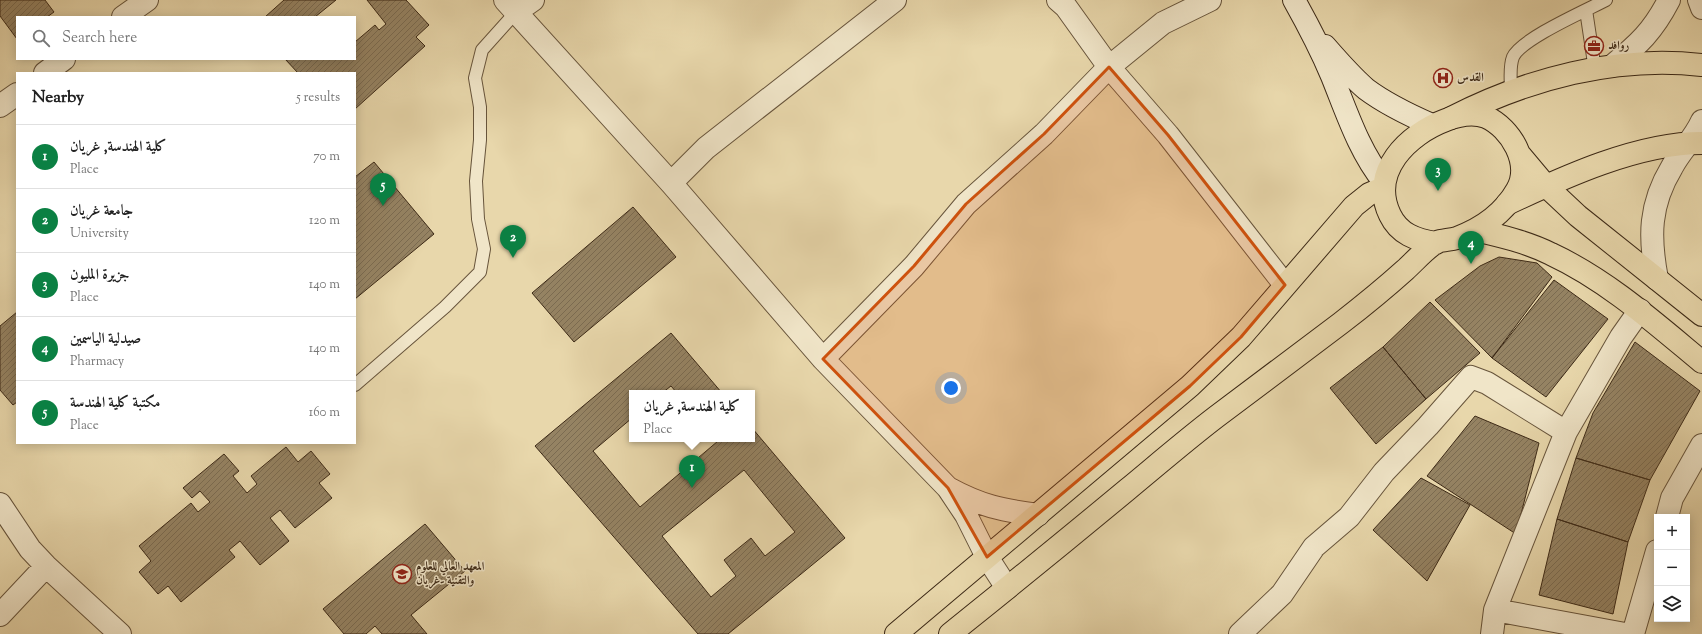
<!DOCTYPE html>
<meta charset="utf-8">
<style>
:root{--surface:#fff;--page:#f6f6f6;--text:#222;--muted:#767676;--line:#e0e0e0;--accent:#0b8043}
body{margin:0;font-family:"Sorts Mill Goudy",Amiri,serif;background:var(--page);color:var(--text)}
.controls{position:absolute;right:12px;bottom:12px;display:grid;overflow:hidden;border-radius:0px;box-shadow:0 2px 10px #0003}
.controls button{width:36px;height:36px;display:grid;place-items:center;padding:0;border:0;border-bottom:1px solid var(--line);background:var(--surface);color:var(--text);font:20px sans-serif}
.you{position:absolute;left:951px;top:388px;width:14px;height:14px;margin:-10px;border:3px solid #fff;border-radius:50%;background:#1a73e8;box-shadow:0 0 0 6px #1a73e833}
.badge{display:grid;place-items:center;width:26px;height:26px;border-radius:50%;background:var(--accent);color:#fff;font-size:13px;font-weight:700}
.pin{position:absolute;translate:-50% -33px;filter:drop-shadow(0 1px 2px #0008)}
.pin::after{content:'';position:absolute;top:21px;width:14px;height:12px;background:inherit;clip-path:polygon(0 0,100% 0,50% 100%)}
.popup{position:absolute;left:629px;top:390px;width:126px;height:52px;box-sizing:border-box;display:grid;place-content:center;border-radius:0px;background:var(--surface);filter:drop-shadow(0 1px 3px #0005);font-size:13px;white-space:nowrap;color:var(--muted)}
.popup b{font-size:15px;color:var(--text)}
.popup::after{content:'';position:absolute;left:50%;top:100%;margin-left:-8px;border:8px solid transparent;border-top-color:var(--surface)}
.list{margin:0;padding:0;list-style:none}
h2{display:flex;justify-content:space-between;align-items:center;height:52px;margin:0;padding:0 16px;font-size:17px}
h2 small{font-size:13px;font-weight:400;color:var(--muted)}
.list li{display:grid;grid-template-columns:26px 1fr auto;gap:12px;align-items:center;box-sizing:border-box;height:64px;padding:0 16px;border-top:1px solid var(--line)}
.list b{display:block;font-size:15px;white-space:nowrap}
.list p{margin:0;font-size:13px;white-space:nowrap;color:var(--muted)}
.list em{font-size:13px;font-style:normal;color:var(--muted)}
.icon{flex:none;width:22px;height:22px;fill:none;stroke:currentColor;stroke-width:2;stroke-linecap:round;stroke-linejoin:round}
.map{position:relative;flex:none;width:1702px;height:634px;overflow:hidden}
.search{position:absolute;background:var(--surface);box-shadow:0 2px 10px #0003;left:16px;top:16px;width:340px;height:44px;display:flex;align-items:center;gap:10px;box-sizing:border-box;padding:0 14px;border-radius:0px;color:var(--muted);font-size:15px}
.panel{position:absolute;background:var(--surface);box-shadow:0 2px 10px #0003;left:16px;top:72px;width:340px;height:372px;border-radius:0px}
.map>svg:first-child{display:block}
.building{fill:url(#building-hatch);stroke:#3c2916;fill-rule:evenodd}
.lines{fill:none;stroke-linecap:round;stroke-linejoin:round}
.lane-casing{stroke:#67543b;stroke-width:14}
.street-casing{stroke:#67543b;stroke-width:24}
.secondary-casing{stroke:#3c2916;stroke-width:24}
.primary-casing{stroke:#3c2916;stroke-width:24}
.highway-casing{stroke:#3c2916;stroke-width:24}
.lane{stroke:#f0e5c8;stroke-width:12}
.street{stroke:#f0e5c8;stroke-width:22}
.secondary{stroke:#f0e5c8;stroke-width:22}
.primary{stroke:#e8d7ab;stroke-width:22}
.highway{stroke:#e8d7ab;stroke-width:22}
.marked{fill:#ce520e;fill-opacity:0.2;stroke:#ce520e;stroke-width:3;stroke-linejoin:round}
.labels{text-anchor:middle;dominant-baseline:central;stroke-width:3;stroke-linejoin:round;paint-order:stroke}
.poi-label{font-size:12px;font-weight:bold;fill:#3c2916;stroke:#f0e5c8;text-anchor:start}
</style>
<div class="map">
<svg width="1702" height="634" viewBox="0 0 1702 634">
<defs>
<pattern id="building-hatch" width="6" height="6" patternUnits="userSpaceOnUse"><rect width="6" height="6" fill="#958363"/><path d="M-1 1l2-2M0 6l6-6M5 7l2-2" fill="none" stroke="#7b6b51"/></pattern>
</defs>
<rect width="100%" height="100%" fill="#e8d7ab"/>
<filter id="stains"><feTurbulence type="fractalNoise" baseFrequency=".005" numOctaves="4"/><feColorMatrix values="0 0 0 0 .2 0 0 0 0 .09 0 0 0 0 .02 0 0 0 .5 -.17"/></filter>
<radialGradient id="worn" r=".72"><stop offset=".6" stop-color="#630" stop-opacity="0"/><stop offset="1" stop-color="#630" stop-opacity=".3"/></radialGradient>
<path class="building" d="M0,0H45L54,12L47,17H17V39L0,16Z
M284,0H336L315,17H265Z
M367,0H406L429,25L416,37L425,46L355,109V73H298L285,59H355V42L375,25L379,30L386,24Z
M374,162L434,234L355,299V177Z
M633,207L676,257L574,342L532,293Z
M1499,257L1537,263L1552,277L1492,358L1435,300L1480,266Z
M1554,280L1608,319L1546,397L1492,358Z
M1430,302L1480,353L1426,399L1383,347Z
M17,312V402L13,405L0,390V326Z
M671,333L722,393H677L671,386L662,393H632V418L593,451L640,507L718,441L716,439H752V428L845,538L728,634H698L535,446ZM744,470L795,532L765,556L751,538L724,560L736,576L711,597L662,536Z
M1635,342L1700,391L1650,480L1576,458L1593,413Z
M1383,347L1426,399L1376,444L1330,388Z
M1475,416L1539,443L1516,534L1427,476Z
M286,447L298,462L311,451L330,474L319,483L332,498L295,528L280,510L270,518L289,541L260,565L240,541L229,550L235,557L181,602L168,586L158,594L139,572L151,561L139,546L191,503L198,512L210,502L200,491L192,498L183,488L224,454L239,471L233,476L247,493L257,484L251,476Z
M1576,458L1650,480L1628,542L1557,519Z
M1421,478L1470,505L1427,581L1373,530Z
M1557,519L1628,542L1613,614L1539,595Z
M425,524L465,571L411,615L427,634H382L375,626L366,634H344L323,609Z"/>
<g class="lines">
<defs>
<path id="lane" d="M1586,10L1595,70
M1511,91C1511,80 1509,67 1513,57C1521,39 1585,11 1606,0
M355,385L445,307L480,272L484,249L478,219L476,181L480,140V107L475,78L482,50L516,12"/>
<path id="street" d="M505,0L671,183L823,359L948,488L966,515L987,557L1007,588
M1058,0L1066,7L1109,67L1168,135L1285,285
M1699,0L1702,8
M516,12L533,0
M123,17L147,0
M1612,66C1639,44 1653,31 1669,0
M45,73L64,59
M0,106L17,94
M671,183L706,148L895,0
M1657,279C1649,237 1649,205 1672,167C1681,150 1694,139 1702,121
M823,359L914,266L966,204L1044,134L1109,67L1163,23L1210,0
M948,488C981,506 1001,510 1038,515
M0,504L30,549L46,566L120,634
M1667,517L1672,498L1702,445
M1495,610L1625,634
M0,615L46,566
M1240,634L1282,594L1314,547L1349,517L1384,472L1428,426L1471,377L1487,383L1566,432
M1492,634L1495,610L1566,432L1621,337L1640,310
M1633,634L1657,551"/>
<path id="secondary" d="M1294,0C1308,25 1321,50 1332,76C1347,113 1359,151 1384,182
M1325,46C1338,61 1351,76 1366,89C1386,104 1409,115 1432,125"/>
<path id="primary" d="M1520,155L1546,186L1578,216L1702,315
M1475,230C1501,236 1527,242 1551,254C1607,280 1655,323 1702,362
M896,634L1190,386L1241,337L1354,206L1369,194L1383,188
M950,634C1010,586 1069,538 1128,489C1157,465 1186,440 1216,417C1258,385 1300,354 1341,323C1363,306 1385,288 1405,270C1414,262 1427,247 1437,242C1442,240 1450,240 1457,238C1481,229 1504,213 1517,190C1532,164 1511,128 1486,117C1472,112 1459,115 1446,120C1408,134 1369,172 1390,215C1399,234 1416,240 1436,243"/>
<path id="highway" d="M1451,118C1527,79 1616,55 1702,65
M1507,204C1564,177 1638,143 1702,143"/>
</defs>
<use href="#lane" class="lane-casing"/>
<use href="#street" class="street-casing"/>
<use href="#secondary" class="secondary-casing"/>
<use href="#primary" class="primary-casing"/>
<use href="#highway" class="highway-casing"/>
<use href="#lane" class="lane"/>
<use href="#street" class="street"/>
<use href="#secondary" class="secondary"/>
<use href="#primary" class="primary"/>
<use href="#highway" class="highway"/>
</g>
<path class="marked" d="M1109,67L1168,135L1285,285L1241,337L1190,386L987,557L948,488L823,359L914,266L966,204L1044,134Z"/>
<defs>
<symbol id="office-ring" viewBox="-11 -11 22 22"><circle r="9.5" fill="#f0e5c8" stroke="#8f2418" stroke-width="1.5"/><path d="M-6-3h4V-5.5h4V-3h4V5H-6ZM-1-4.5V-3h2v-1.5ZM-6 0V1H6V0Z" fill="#8f2418"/></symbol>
<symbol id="hospital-ring" viewBox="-11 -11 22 22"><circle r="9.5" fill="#f0e5c8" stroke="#8f2418" stroke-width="1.5"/><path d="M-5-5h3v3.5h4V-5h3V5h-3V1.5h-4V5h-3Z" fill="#8f2418"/></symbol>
<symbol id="university-ring" viewBox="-11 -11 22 22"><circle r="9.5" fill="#f0e5c8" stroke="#8f2418" stroke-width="1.5"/><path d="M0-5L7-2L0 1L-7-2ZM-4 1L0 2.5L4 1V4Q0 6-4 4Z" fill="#8f2418"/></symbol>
</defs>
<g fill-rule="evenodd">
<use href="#office-ring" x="1583" y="35" width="22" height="22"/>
<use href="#hospital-ring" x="1432" y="67" width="22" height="22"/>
<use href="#university-ring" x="391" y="563" width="22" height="22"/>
</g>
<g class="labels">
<g class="poi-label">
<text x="1608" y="46">روافد</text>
<text x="1457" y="78">القدس</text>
<text x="416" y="567">المعهد العالي للعلوم<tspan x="416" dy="14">والتقنية -غريان</tspan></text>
</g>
</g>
<rect width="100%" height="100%" filter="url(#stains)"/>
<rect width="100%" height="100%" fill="url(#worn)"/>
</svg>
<div class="controls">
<button>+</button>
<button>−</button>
<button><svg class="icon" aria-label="layers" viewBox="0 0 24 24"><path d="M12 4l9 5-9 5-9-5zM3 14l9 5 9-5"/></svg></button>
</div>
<div class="you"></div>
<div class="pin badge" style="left:692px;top:488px">1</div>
<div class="popup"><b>كلية الهندسة, غريان</b>Place</div>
<div class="pin badge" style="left:513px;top:258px">2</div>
<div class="pin badge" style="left:1438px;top:191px">3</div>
<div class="pin badge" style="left:1471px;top:264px">4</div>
<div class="pin badge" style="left:383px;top:206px">5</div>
<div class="search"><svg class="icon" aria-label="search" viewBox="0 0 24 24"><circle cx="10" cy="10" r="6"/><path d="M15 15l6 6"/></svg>Search here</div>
<section class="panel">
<h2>Nearby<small>5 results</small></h2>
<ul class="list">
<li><span class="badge">1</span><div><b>كلية الهندسة, غريان</b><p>Place</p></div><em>70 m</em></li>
<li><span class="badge">2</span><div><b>جامعة غريان</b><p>University</p></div><em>120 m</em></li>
<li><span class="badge">3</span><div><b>جزيرة المليون</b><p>Place</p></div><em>140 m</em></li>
<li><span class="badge">4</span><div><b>صيدلية الياسمين</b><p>Pharmacy</p></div><em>140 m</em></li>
<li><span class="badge">5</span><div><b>مكتبة كلية الهندسة</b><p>Place</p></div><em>160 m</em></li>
</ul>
</section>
</div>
